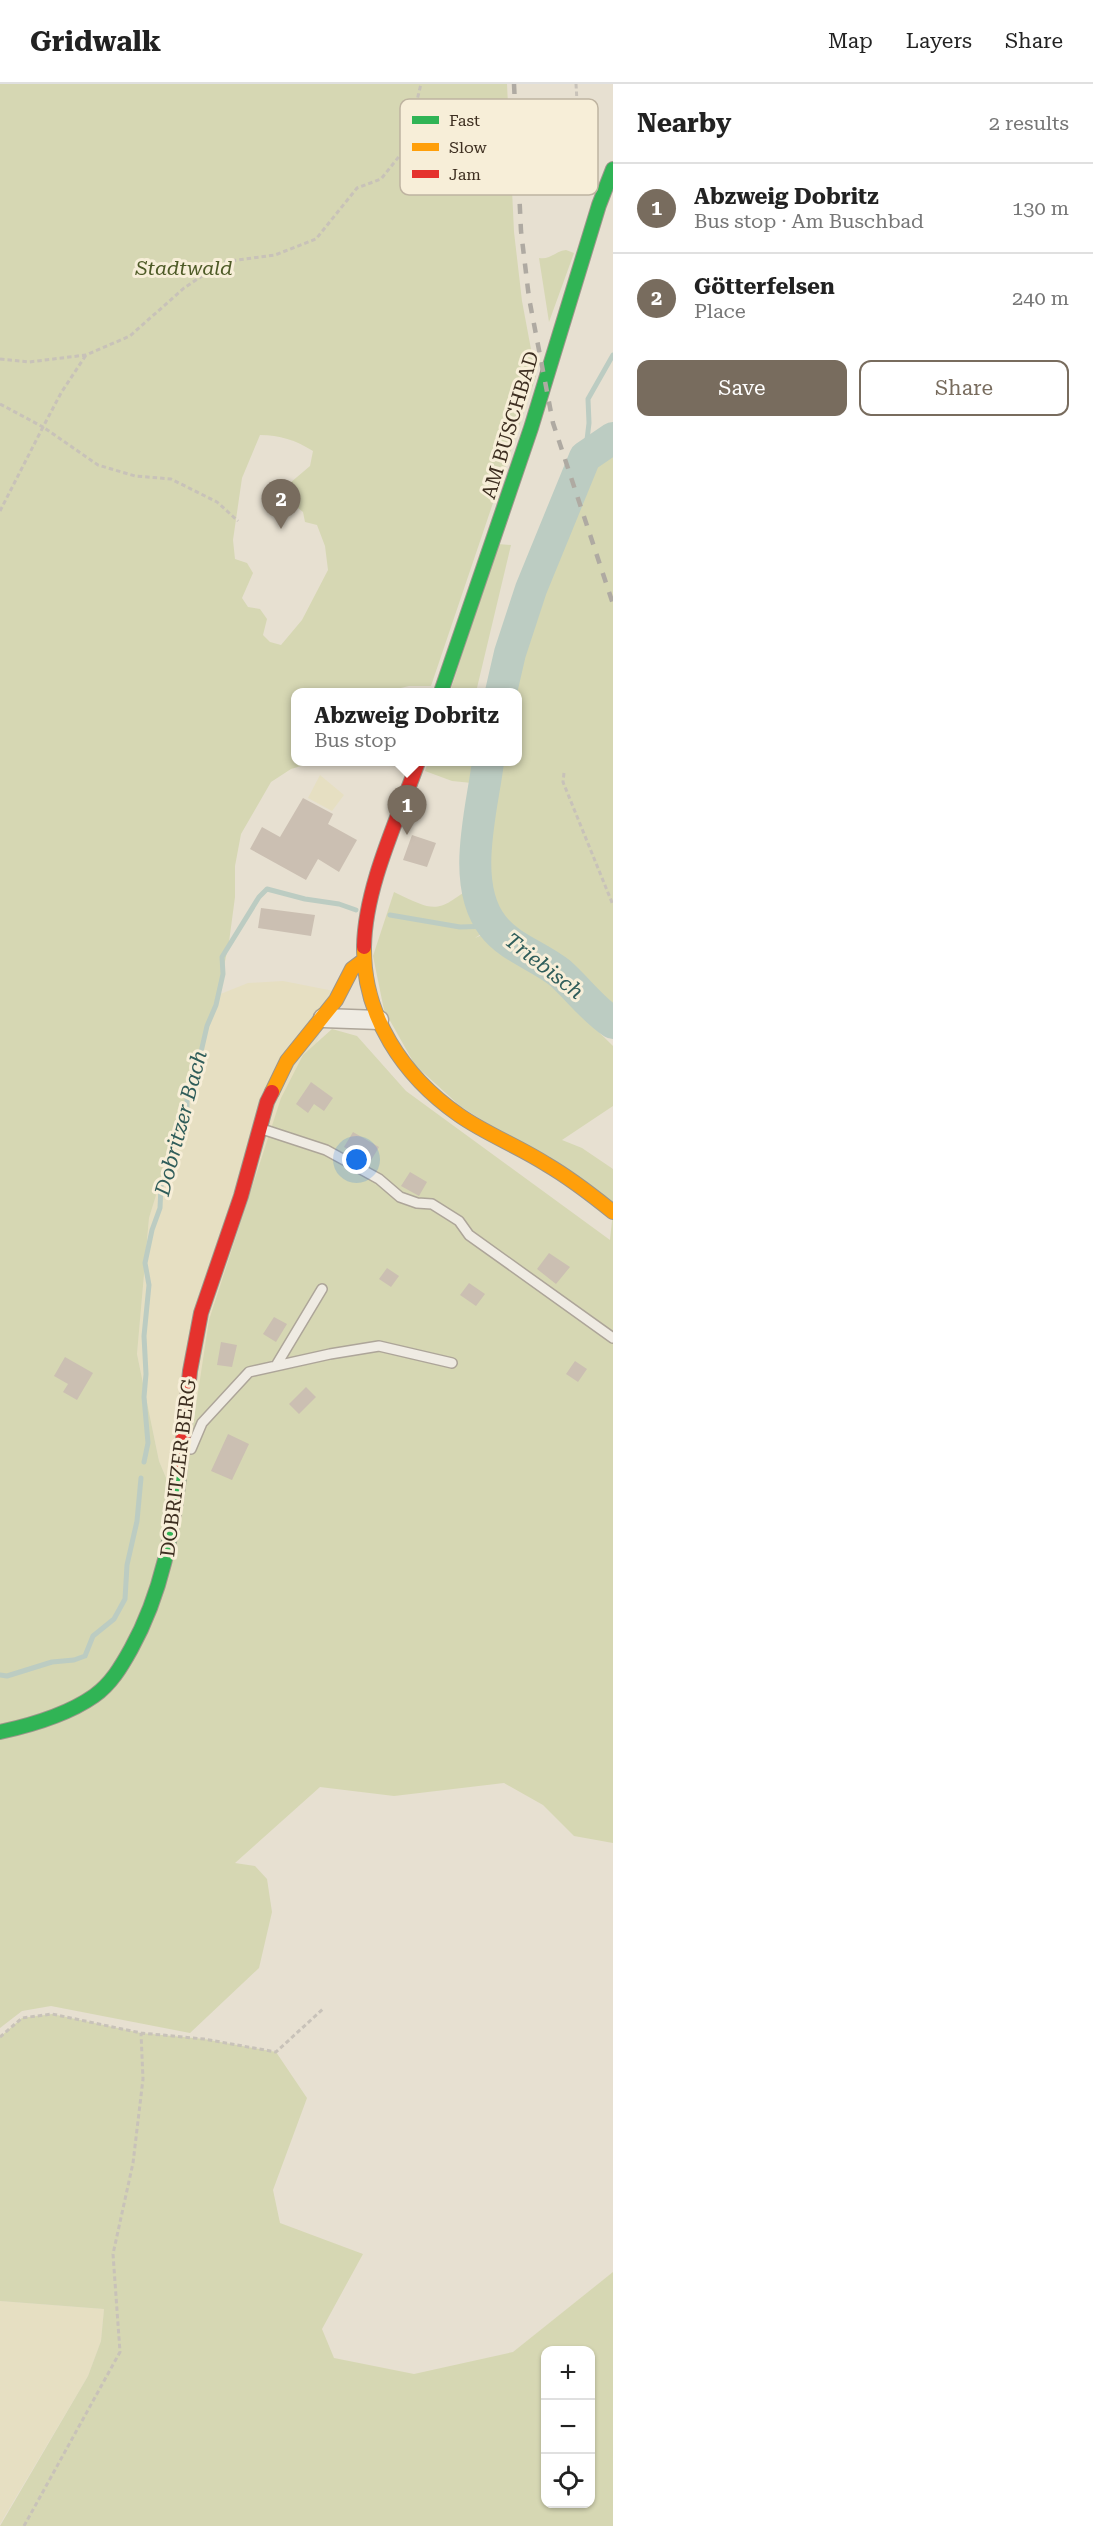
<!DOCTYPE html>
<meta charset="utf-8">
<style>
:root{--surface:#fff;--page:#f2f2f2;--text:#222;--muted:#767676;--line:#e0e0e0;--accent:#786c5e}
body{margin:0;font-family:"Roboto Serif",serif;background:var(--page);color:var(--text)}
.controls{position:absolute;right:18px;bottom:18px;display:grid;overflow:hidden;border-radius:12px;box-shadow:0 2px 4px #0004}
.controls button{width:54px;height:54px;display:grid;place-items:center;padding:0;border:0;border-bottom:2px solid var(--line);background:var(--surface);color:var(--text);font:30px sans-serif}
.you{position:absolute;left:357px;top:1076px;width:21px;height:21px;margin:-15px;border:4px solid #fff;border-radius:50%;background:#1a73e8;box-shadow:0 0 0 9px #1a73e833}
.badge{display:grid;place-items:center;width:39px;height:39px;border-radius:50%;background:var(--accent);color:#fff;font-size:20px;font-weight:700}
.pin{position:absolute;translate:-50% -50px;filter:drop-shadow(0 2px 3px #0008)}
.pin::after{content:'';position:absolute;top:32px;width:21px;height:18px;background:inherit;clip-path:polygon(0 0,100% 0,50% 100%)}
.popup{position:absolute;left:291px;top:604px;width:231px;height:78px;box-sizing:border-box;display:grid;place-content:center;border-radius:12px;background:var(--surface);filter:drop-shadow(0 2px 4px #0005);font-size:20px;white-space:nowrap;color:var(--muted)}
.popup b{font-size:22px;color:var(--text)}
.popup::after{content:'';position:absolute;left:50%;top:100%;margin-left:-12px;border:12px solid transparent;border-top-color:var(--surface)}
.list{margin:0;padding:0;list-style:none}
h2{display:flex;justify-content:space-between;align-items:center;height:78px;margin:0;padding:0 24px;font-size:26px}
h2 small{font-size:20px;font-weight:400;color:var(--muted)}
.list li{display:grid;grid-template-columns:39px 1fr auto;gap:18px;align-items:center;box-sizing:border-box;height:90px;padding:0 24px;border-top:2px solid var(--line)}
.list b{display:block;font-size:22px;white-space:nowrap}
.list p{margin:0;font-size:20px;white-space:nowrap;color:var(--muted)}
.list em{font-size:20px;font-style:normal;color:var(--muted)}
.actions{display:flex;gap:12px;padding:18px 24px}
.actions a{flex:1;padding:14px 0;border:2px solid var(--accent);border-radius:12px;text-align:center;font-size:21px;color:var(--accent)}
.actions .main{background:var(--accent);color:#fff}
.icon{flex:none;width:33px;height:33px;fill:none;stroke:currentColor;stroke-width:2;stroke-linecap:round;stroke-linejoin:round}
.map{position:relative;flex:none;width:613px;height:2442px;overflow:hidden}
header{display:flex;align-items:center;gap:36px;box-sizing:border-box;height:84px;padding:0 30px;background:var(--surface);border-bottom:2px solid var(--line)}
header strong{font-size:28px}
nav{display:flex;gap:33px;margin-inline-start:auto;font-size:21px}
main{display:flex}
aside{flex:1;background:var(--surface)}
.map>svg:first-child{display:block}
.farmland{fill:#e6dfc2}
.green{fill:#d6d7b3;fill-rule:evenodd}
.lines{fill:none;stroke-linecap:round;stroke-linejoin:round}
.stream{stroke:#bcccc2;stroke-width:5}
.river{stroke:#bcccc2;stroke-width:32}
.building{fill:#cbbfb2}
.lane-casing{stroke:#ada599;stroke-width:12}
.street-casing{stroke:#ada599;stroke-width:21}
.fast-casing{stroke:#9c958a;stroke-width:16}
.slow-casing{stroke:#9c958a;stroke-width:16}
.jam-casing{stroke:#9c958a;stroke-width:16}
.path{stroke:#c8c2b9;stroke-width:3;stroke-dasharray:4.5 3;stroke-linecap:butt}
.lane{stroke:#efebe3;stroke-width:9}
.street{stroke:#efebe3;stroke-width:18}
.fast{stroke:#30b455;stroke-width:14}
.slow{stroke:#ff9f0a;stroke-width:14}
.jam{stroke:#e5322d;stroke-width:14}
.rail{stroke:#afaaa2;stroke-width:4.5;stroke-dasharray:10 10;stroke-linecap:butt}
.labels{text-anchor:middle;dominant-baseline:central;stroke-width:6;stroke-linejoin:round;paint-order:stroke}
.park-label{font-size:20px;font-style:italic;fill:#4d5a26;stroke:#f7eed8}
.street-label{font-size:20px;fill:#3d2e20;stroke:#f7eed8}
.water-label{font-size:21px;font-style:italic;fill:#2f5d5a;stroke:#f7eed8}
.key{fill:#f7eed8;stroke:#bfb4a1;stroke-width:1.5}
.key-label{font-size:16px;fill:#3d2e20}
</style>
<header>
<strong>Gridwalk</strong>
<nav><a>Map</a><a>Layers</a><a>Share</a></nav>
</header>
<main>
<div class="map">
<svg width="613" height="2442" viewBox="0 0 613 2442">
<rect width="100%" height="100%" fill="#e7e0d1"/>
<path class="farmland" d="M320,691L344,711L332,727L308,714Z
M283,897L334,907L169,1401L159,1377L137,1270L149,1134L218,911L248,899Z
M0,2217L104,2225L101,2257L88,2292L0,2440Z"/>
<path class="green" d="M0,0H507L514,148L522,217L536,292L431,602H409L384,608H296V678H315L291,685L271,698L241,750L235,782V813L229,858L218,911L149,1134L137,1270L159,1377L180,1427L209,1236L281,1014L303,971L332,945L357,952L406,1007L610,1156L613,1127V1759L574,1752L543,1721L504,1699L394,1712L320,1703L235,1779L255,1782L267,1795L272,1828L259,1884L190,1949L51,1922L22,1927L0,1944ZM260,351C280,351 295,356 313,367L310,382L290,399L293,420L303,428L305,438L317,441L325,462L328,486L302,536L281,561L270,558L263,551L267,535L260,525L248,523L242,514L253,489L247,479L235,475L233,456L242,394Z
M566,166L574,169L549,238L539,174C550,176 556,167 566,166Z
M613,354V939C592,925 578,903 558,888C536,872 513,861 493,842L475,854L482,851L495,863L512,870L548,898L613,962V1022L562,1056L582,1064L613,1085V1119L460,1022L415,981L384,926L373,872L394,808C438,829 436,829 475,800L476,771L488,678H518V608H501L510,569L531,505L585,373Z
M498,460L511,461L476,608H450Z
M428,678H473L472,699L452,697L425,687Z
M52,1930L141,1949L204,1955L276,1968L307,2014L273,2106L280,2139L363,2170L322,2245L334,2274L414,2290L513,2268L613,2188V2442H0L88,2292L101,2257L104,2225L0,2217V1953L22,1934ZM546,2266H590V2420H546Z"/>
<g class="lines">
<path class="stream" d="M585,373L589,339L588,315L613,271
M390,831L460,843L493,842
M144,1378L148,1359L144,1313L146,1290L144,1252L149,1201L145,1179L152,1146L160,1124L161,1102L171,1075L176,1041L187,1030V1008L195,994L207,942L216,921L223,890L222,873L259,813L267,805L305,815L339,820L356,826
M0,1591L7,1592L52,1578L74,1576L85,1572L93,1552L114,1535L125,1515L127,1481L137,1437L141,1394"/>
<path class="river" d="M501,608L510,569L531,505L585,373L613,354
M488,678C482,726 460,800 493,842C510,864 539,872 560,889C578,905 592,925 613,939"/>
</g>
<path class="building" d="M558,52H576V78L558,79Z
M303,714L333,730L328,740L357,756L339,788L318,775L306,796L250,765L262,743L280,753Z
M412,751L436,759L427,783L403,776Z
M261,824L315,831L311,852L258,844Z
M311,998L333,1014L324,1027L314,1020L308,1029L296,1020Z
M353,1048L379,1063L370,1078L344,1063Z
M410,1088L427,1098L419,1112L401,1102Z
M549,1169L570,1183L556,1200L537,1185Z
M387,1184L399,1192L391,1203L379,1195Z
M469,1199L485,1210L476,1222L460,1211Z
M274,1233L287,1240L276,1258L263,1250Z
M221,1258L237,1261L232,1283L217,1281Z
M65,1273L93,1289L77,1316L63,1308L68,1300L54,1292Z
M575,1277L587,1285L578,1298L566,1290Z
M306,1303L316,1313L299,1330L289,1320Z
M228,1350L249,1360L232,1396L211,1387Z"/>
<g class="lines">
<defs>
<path id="lane" d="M262,1045L326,1066L379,1095L400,1113L417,1119L432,1120L459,1137L469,1151L613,1254
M277,1280L322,1205
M191,1365L202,1339L249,1288L330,1270L379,1262L452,1279"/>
<path id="street" d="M323,934L379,936"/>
<path id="fast" d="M441,608L531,344L599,121L613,85
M0,1648C32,1641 67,1631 94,1612C111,1600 121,1583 131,1565C162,1509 173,1448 180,1384"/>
<path id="slow" d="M364,863C363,932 403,992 459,1031C486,1050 518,1062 546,1080C570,1094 592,1111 613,1128
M272,1008L287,977L336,916L352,885L364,876"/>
<path id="jam" d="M364,863C365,802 398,735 418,678
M180,1384L190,1287L201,1229L241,1112L267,1018L272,1008"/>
</defs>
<use href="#lane" class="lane-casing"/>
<use href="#street" class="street-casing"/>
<use href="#fast" class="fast-casing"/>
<use href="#slow" class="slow-casing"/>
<use href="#jam" class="jam-casing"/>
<path class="path" d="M576,0L582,106
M0,275L29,278L86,271L130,252L184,204L223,178L275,171L316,155L357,104L381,95L405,65L421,0
M0,320L43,343L61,309L86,271
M0,427L43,343L98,381L135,392L171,395L217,418L238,437
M564,689L563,698L613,821
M0,1953L22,1934L52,1930L141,1949L204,1955L276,1968L324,1924
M24,2442L120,2268L113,2170L133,2079L143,1995L141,1949"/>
<use href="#lane" class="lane"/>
<use href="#street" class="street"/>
<use href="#fast" class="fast"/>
<use href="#slow" class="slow"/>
<use href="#jam" class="jam"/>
<path class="rail" d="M514,0L521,147L529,214L553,339L613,520"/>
</g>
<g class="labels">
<g class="park-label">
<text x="184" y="184">Stadtwald</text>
</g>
<g class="street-label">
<text transform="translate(510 341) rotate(-73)">AM BUSCHBAD</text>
<text transform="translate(178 1384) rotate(-83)">DOBRITZER BERG</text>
</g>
<g class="water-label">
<text transform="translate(544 882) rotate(38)">Triebisch</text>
<text transform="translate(181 1039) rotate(-75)">Dobritzer Bach</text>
</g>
</g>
<rect x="400" y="15" width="198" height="96" rx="9" class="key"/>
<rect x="412" y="32" width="27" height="8" fill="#30b455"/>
<rect x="412" y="59" width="27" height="8" fill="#ff9f0a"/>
<rect x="412" y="86" width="27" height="8" fill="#e5322d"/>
<g class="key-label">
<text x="449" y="42">Fast</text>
<text x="449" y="69">Slow</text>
<text x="449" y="96">Jam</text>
</g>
</svg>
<div class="controls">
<button>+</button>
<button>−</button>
<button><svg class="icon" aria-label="locate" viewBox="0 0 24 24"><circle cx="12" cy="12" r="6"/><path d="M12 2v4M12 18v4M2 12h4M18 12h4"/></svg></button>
</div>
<div class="you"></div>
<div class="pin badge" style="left:407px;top:751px">1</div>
<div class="popup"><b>Abzweig Dobritz</b>Bus stop</div>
<div class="pin badge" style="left:281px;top:445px">2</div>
</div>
<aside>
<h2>Nearby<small>2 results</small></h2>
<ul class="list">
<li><span class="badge">1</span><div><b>Abzweig Dobritz</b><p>Bus stop · Am Buschbad</p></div><em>130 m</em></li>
<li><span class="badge">2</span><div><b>Götterfelsen</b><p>Place</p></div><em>240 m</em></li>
</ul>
<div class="actions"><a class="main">Save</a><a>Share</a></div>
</aside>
</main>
